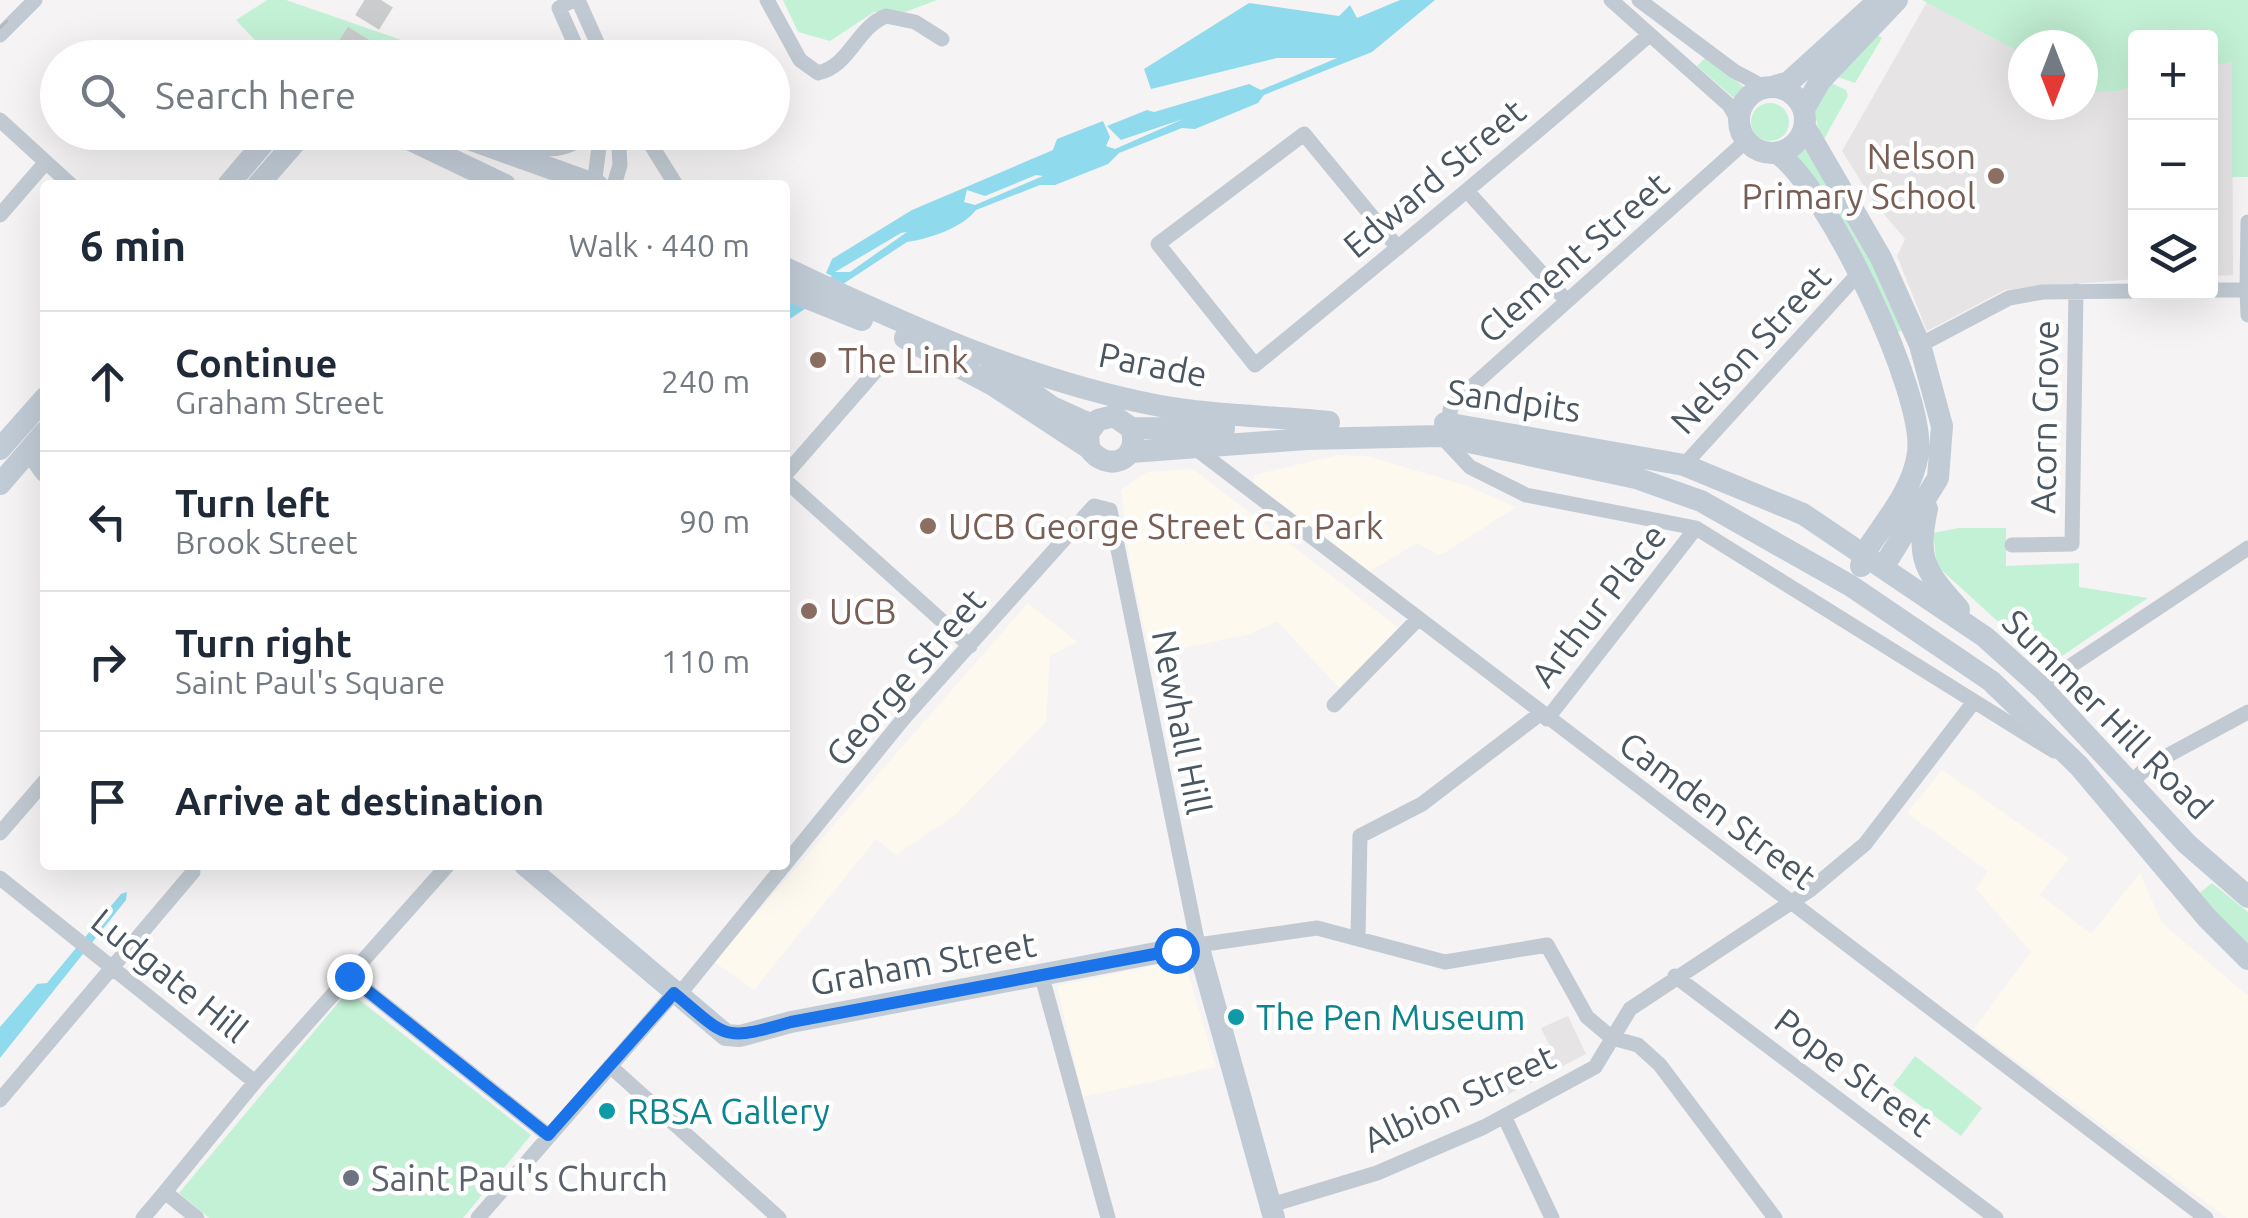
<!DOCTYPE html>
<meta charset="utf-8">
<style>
:root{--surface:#fff;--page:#f6f6f7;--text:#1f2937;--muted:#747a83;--line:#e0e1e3}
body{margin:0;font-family:Ubuntu,sans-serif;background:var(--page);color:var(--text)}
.controls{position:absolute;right:30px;top:30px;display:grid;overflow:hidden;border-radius:10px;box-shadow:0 10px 40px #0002}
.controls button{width:90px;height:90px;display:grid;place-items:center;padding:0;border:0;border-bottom:2px solid var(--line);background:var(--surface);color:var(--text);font:50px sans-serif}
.compass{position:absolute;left:2008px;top:30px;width:90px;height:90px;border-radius:50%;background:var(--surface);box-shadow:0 10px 40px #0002;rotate:180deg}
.stop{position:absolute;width:30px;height:30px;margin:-22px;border:8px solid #1a73e8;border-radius:50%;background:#fff}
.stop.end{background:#1a73e8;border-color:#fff;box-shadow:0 2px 10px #0008}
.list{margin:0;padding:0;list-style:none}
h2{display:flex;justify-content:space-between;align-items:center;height:130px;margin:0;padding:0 40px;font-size:42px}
h2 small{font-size:32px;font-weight:400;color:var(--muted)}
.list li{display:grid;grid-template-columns:65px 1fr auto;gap:30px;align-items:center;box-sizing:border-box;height:140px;padding:0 40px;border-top:2px solid var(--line)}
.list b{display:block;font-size:38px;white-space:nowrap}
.list p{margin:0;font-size:32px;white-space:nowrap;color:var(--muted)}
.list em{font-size:32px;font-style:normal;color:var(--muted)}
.icon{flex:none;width:55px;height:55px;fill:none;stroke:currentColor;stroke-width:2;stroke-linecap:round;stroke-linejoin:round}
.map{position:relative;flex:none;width:2248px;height:1218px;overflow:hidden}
.search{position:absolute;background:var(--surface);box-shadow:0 10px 40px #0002;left:40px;top:40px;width:750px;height:110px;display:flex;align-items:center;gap:25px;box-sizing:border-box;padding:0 35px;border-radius:55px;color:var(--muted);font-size:38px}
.panel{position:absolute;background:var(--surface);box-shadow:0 10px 40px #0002;left:40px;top:180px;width:750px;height:690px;border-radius:10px}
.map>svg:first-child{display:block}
.commercial{fill:#fdf9ef}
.education{fill:#e6e4e5}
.green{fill:#c3f1d5}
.water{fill:#90daee;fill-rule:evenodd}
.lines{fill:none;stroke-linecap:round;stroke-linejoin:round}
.highway-tunnel{stroke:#caccce;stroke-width:28;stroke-dasharray:28 14;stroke-linecap:butt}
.street{stroke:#c1cad2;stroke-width:15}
.secondary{stroke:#c1cbd6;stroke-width:22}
.tram{stroke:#b5b8bd;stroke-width:2.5}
.route{stroke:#1a73e8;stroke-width:12}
.education-dot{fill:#8d6e63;stroke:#fff;stroke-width:4}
.culture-dot{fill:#0f9aa8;stroke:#fff;stroke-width:4}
.worship-dot{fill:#6b7280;stroke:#fff;stroke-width:4}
.labels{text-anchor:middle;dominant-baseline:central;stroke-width:9;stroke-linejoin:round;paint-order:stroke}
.education-label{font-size:35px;fill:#785e54;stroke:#fff;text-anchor:start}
.street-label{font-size:35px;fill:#4a5661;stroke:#fff}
.culture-label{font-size:35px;fill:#0d838f;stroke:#fff;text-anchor:start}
.worship-label{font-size:35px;fill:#5b616d;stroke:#fff;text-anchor:start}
</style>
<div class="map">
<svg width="2248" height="1218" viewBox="0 0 2248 1218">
<rect width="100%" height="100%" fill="#f5f3f3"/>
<path class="commercial" d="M1338,455L1367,456L1465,485L1516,507L1446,552L1438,555L1417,543L1369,572L1253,483L1254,475Z
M1193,469L1399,628L1339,688L1277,621L1251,634L1150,655L1129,557L1121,490L1147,472Z
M1028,603L1077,642L1050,656L1046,722L955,815L896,855L876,839L754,990L714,962Z
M1942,770L2069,858L2040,895L2091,934L2140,873L2162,923L2248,996V1218H2227L1974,1029L2031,952L1976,889L1988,871L1907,813Z
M1177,961L1185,964L1216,1067L1083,1097L1057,986Z"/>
<path class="education" d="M1927,2L2023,54V105H2083V66L2135,64V279L2005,290L1927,331L1897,256L1905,239L1873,201L1842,151Z
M2232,61L2233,275L2211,276L2210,62Z
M1568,1016L1586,1054L1507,1095L1499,1077L1506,1074L1510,1083L1524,1076L1521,1070L1554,1055L1541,1028Z"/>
<path class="green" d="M267,0H286L410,43L417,57H271L236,20Z
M783,0H937L905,12H874L830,41L798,32Z
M1922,0H2248V177H2232V62L2211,66L2210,38H2136L2135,85L2118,91L2083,92V45H2023V54Z
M1877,35L1882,38L1855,83L1835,76Z
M1706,57L1745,88L1735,99L1697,66Z
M1829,82L1846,90L1848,96L1823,141L1812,107Z
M1751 122a19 19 0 1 1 38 0a19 19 0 1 1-38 0Z
M1804,148L1871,255L1904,330L1888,335L1795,156Z
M1959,528H2006V566L2079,563V587L2148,598L2047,666L1937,566L1933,533Z
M2212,883L2248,912V945L2197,895Z
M348,991L531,1135L463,1218H209L179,1193Z
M1915,1056L1982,1108L1961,1136L1893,1085Z"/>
<path class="water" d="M1400,0H1435L1372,52L1264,95L1258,103L1195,129L1182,128L1119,153L1108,164L1055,185H1040L976,210C962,228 929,239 907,242L785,322V304L832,276L826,273L832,259L912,210L1053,150L1057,139L1103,121L1110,137L1106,146L1115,149L1183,119L1121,140L1107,126L1147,110L1154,112L1249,84L1261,90L1337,58H1277L1151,89L1144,69L1249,3L1339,16L1350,5L1357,18ZM1036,175L1043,176L975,205L964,202L967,190L985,196ZM907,232L850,272H835L901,233Z
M127,892L126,900L0,1058V1027L37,984L47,983L121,894Z"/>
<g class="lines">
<path class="highway-tunnel" d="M345,58L381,0"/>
<path class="street" d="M573,0L559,8L581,58
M578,0L604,58
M767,0L800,60L818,73C850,66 856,28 886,16L915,22L942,39
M1611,0L1729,105L1739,122
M1639,0L1734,71L1764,87
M0,35L35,0
M0,120L71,185
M643,132L676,185
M495,140C526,146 563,160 587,132
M594,185L601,132
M614,185L620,165L618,132
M1467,191L1567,301
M0,215L46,162
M1398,248L1304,134L1158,244L1255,365C1388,256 1520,148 1649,35
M2210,290H2247L2248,222
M2247,290L2248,315
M1920,345L2009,298L2043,292L2136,291
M1450,423V409L1459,398L1746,141
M1441,436L1470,467L1526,495L1696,528L2054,751
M1195,448L2206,1218
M1684,465L1859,273
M785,475L880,366
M785,480L970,646
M2012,545L2072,544L2076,291
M2043,689L2069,667L2248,548
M1334,705L1418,619
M1547,719L1696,528
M2129,784L2150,765L2248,712
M0,833L45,781
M0,878L255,1082
M1358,937L1360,836L1422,804L1541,713
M349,976L548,1135
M1675,976L1996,1218
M1042,977L1108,1218
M678,996L904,718L1094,506L1110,510L1198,945L1317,928L1445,962L1547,945L1587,1017L1612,1038L1638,1045L1660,1065L1775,1218
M610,1066L779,1218
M0,1100L193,872
M1504,1116L1552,1218
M1271,1205L1377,1173L1484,1127L1595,1067L1630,1009L1810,890L1865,844L1973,703
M143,1218L165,1192
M197,1218L165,1192L255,1082L448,865
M478,1218L674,993"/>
<path class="secondary" d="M1775,86L1789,82L1879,0
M1739 120a33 33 0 1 1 66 0a33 33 0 1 1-66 0Z
M1804,109L1820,81L1897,0
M1805,127L1881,258L1920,345L1942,426L1938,478L1884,566
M394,132L505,185
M449,132L597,185
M1777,153C1827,187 1926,394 1918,453C1913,491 1884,522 1864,554L1861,566
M228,185L273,132
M258,185L304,132
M785,268C903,324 1026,380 1155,405C1212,416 1271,416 1329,422
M785,289L862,320
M905,338L993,385L1089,448C1107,474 1142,460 1131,428L1114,416L1098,420L1088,433L1089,448
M992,365L1052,407L1092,425
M1445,423L1684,465L1803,514L1985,637L2043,689L2187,844L2248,897
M1131,428L1224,429
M0,449L45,398
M30,450L45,471
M1131,452L1306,439L1441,436L1636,478L1701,501L1851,586L1991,681L2079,766L2207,918L2248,959
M0,484L45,432
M1927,509C1916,560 1925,571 1959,609
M525,865L726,1035L740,1036L791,1022L1198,945L1274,1218"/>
<path class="tram" d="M0,28L7,21"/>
</g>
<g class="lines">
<path class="route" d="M349,976L548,1135L674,993C728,1038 721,1042 791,1022L1176,950"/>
</g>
<g class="education-dot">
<circle cx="1996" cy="176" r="10"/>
<circle cx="818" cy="360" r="10"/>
<circle cx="928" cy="526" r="10"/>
<circle cx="809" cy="611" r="10"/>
</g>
<g class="culture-dot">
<circle cx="1236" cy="1017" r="10"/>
<circle cx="607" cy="1111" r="10"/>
</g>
<circle class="worship-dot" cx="351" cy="1178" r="10"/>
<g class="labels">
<g class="education-label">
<text x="1976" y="156" text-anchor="end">Nelson<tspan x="1976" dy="40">Primary School</tspan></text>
<text x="838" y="360">The Link</text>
<text x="948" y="526">UCB George Street Car Park</text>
<text x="829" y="611">UCB</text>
</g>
<g class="street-label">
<text transform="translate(1434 178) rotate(-40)">Edward Street</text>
<text transform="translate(1573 257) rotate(-41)">Clement Street</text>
<text transform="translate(1750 349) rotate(-47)">Nelson Street</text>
<text transform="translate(1153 364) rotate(11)">Parade</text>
<text transform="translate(1514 400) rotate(8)">Sandpits</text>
<text transform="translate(2044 417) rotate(-89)">Acorn Grove</text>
<text transform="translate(1598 605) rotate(-52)">Arthur Place</text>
<text transform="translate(905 677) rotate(-49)">George Street</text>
<text transform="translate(2108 714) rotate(45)">Summer Hill Road</text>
<text transform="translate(1182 722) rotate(79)">Newhall Hill</text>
<text transform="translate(1718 810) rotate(37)">Camden Street</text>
<text transform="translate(923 963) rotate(-10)">Graham Street</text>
<text transform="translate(170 975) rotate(39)">Ludgate Hill</text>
<text transform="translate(1854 1072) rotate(37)">Pope Street</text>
<text transform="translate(1459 1098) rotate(-25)">Albion Street</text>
</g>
<g class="culture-label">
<text x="1256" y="1017">The Pen Museum</text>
<text x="627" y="1111">RBSA Gallery</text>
</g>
<g class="worship-label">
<text x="371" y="1178">Saint Paul's Church</text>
</g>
</g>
</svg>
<div class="controls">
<button>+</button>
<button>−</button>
<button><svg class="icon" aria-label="layers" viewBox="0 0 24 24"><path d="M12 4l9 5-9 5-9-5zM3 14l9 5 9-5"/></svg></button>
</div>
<svg class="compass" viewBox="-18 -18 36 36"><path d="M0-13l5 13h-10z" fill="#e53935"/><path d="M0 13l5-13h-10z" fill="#747a83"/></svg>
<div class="stop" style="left:1176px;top:950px"></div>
<div class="stop end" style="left:349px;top:976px"></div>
<div class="search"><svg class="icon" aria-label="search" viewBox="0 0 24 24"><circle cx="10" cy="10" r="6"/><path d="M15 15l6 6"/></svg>Search here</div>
<section class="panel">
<h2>6 min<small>Walk · 440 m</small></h2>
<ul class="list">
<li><svg class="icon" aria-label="ahead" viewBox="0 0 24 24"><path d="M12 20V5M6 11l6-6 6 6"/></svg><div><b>Continue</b><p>Graham Street</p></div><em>240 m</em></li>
<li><svg class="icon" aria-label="left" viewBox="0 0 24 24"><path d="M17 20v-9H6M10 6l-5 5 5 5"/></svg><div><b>Turn left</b><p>Brook Street</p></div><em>90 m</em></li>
<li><svg class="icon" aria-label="right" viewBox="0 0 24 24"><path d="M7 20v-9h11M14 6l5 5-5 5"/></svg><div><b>Turn right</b><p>Saint Paul's Square</p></div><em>110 m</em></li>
<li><svg class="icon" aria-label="arrive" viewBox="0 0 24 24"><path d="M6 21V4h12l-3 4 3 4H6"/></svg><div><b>Arrive at destination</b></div></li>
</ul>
</section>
</div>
